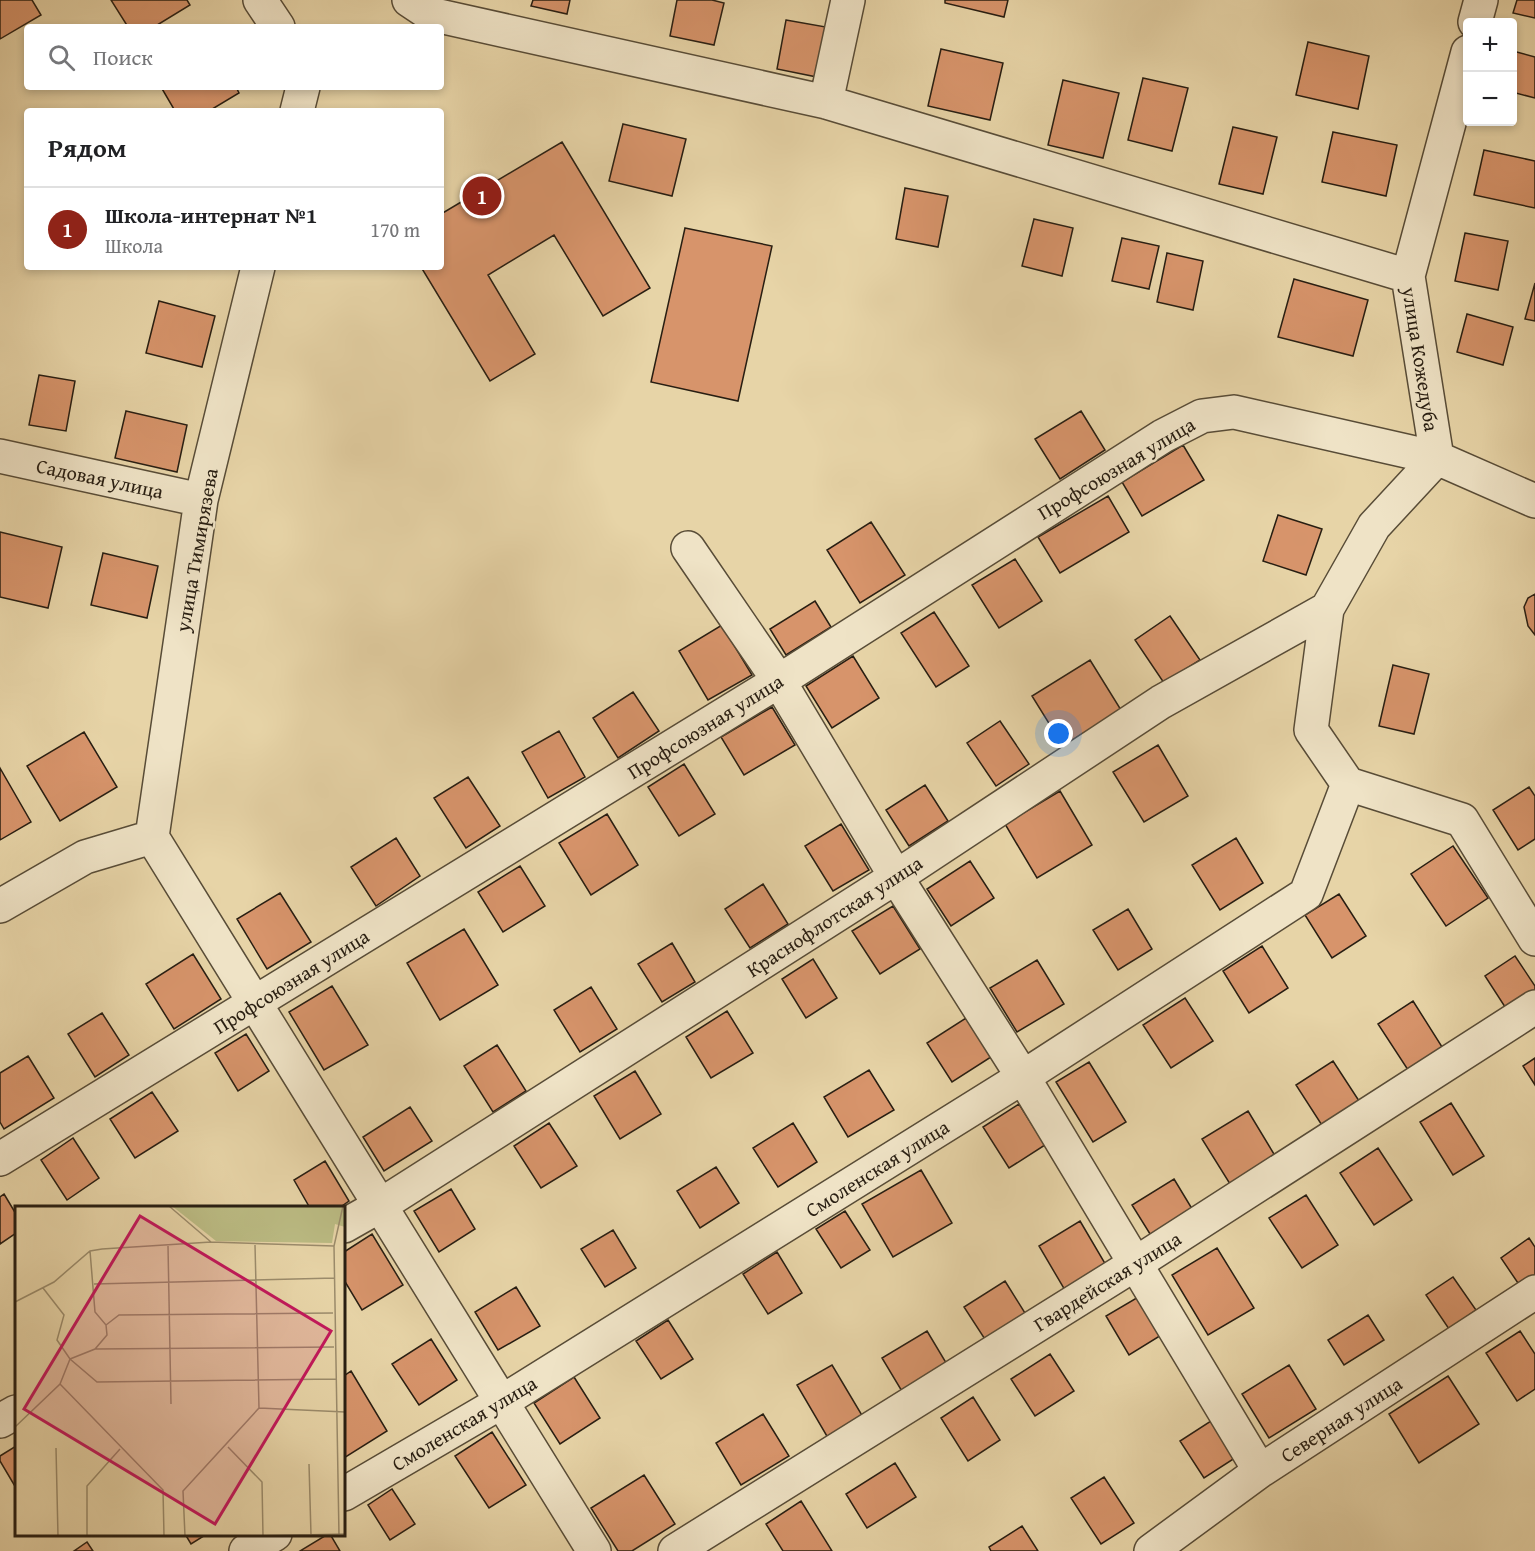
<!DOCTYPE html>
<html lang="ru">
<meta charset="utf-8">
<style>
:root{--surface:#fff;--page:#f6f6f6;--text:#202124;--muted:#757577;--line:#e0e0e0;--accent:#8f2418}
body{margin:0;font-family:"Gentium Book Plus",serif;background:var(--page);color:var(--text)}
.controls{position:absolute;right:18px;top:18px;display:grid;overflow:hidden;border-radius:6px;box-shadow:0 3px 9px #0003}
.controls button{width:54px;height:54px;display:grid;place-items:center;padding:0;border:0;border-bottom:2px solid var(--line);background:var(--surface);color:var(--text);font:30px sans-serif}
.you{position:absolute;left:1059px;top:734px;width:21px;height:21px;margin:-15px;border:4px solid #fff;border-radius:50%;background:#1a73e8;box-shadow:0 0 0 9px #1a73e833}
.badge{display:grid;place-items:center;width:39px;height:39px;border-radius:50%;background:var(--accent);color:#fff;font-size:20px;font-weight:700}
.pin{position:absolute;translate:-50% -50%;border:3px solid #fff;box-shadow:0 2px 6px #0006}
.list{margin:0;padding:0;list-style:none}
h2{display:flex;justify-content:space-between;align-items:center;height:78px;margin:0;padding:0 24px;font-size:26px}
h2 small{font-size:20px;font-weight:400;color:var(--muted)}
.list li{display:grid;grid-template-columns:39px 1fr auto;gap:18px;align-items:center;box-sizing:border-box;height:84px;padding:0 24px;border-top:2px solid var(--line)}
.list b{display:block;font-size:22px;white-space:nowrap}
.list p{margin:0;font-size:20px;white-space:nowrap;color:var(--muted)}
.list em{font-size:20px;font-style:normal;color:var(--muted)}
.icon{flex:none;width:33px;height:33px;fill:none;stroke:currentColor;stroke-width:2;stroke-linecap:round;stroke-linejoin:round}
.map{position:relative;flex:none;width:1535px;height:1551px;overflow:hidden}
.search{position:absolute;background:var(--surface);box-shadow:0 3px 9px #0003;left:24px;top:24px;width:420px;height:66px;display:flex;align-items:center;gap:15px;box-sizing:border-box;padding:0 21px;border-radius:6px;color:var(--muted);font-size:22px}
.panel{position:absolute;background:var(--surface);box-shadow:0 3px 9px #0003;left:24px;top:108px;width:420px;height:162px;border-radius:6px}
.map>svg:first-child{display:block}
.building{fill:#d7946b;stroke:#281e12;stroke-width:1.5}
.lines{fill:none;stroke-linecap:round;stroke-linejoin:round}
.minor-casing{stroke:#584c37;stroke-width:36}
.minor{stroke:#efe3c6;stroke-width:33}
.labels{text-anchor:middle;dominant-baseline:central;stroke-width:5;stroke-linejoin:round;paint-order:stroke}
.street-label{font-size:20px;fill:#281e12;stroke:#efe3c6}
.inset-road{fill:none;stroke:#9b8b6b;stroke-width:1.5}
.view{fill:#c2185b;fill-opacity:0.15;stroke:#c2185b;stroke-width:3}
.inset-edge{fill:none;stroke:#281e12;stroke-width:3}
</style>
<div class="map">
<svg width="1535" height="1551" viewBox="0 0 1535 1551">
<rect width="100%" height="100%" fill="#e7d4a7"/>
<filter id="stains"><feTurbulence type="fractalNoise" baseFrequency=".00333" numOctaves="4"/><feColorMatrix values="0 0 0 0 .2 0 0 0 0 .09 0 0 0 0 .02 0 0 0 .5 -.17"/></filter>
<radialGradient id="worn" r=".72"><stop offset=".6" stop-color="#630" stop-opacity="0"/><stop offset="1" stop-color="#630" stop-opacity=".3"/></radialGradient>
<path class="building" d="M0,0H32L41,15L0,39Z
M111,0H187L190,5L154,27H128Z
M533,0H570L567,14L531,6Z
M677,0H712L724,3L714,45L670,36Z
M945,0H1008L1004,17L945,3Z
M1517,0H1535V18L1513,13Z
M786,20L826,27L817,77L777,69Z
M1308,42L1369,56L1358,109L1296,95Z
M941,49L1003,63L990,120L928,106Z
M1513,51L1535,57V98L1512,92Z
M1143,78L1188,88L1172,151L1128,140Z
M1063,80L1119,93L1103,158L1048,145Z
M161,87H236L239,93L209,111H175Z
M623,124L686,139L672,196L609,181Z
M1233,127L1277,137L1263,194L1219,184Z
M1333,132L1397,145L1386,196L1322,182Z
M562,142L650,288L603,316L554,235L488,275L535,354L490,381L421,267H441V214Z
M1484,150L1535,161V208L1474,195Z
M905,188L948,196L938,247L896,239Z
M1034,219L1073,228L1062,276L1022,266Z
M685,228L772,246L738,401L651,382Z
M1465,233L1508,241L1498,290L1455,281Z
M1122,238L1159,246L1149,289L1112,281Z
M1167,253L1203,261L1193,310L1157,302Z
M1294,279L1368,300L1353,356L1278,337Z
M1535,283V321L1525,319Z
M159,301L215,316L202,367L146,353Z
M1467,314L1513,327L1503,365L1457,352Z
M39,375L75,381L66,431L29,425Z
M126,411L187,425L177,472L115,458Z
M1081,411L1105,450L1060,479L1035,439Z
M1183,445L1204,480L1142,516L1122,482Z
M1108,496L1129,532L1060,573L1038,537Z
M1278,515L1322,529L1306,575L1263,561Z
M871,522L905,575L860,603L827,550Z
M0,532L62,547L48,608L0,597Z
M103,553L158,566L147,618L91,605Z
M1015,559L1042,601L999,628L972,585Z
M1535,594V635L1528,626L1524,607L1528,598Z
M815,601L831,627L786,655L770,629Z
M934,612L969,666L936,687L901,633Z
M1170,616L1200,660L1164,683L1135,640Z
M722,625L752,675L708,700L679,651Z
M853,656L879,698L832,728L806,686Z
M1090,660L1121,710L1063,746L1032,696Z
M1393,665L1429,674L1414,734L1379,726Z
M633,692L659,731L618,758L593,718Z
M772,707L795,745L744,775L721,737Z
M1000,721L1029,764L996,786L967,743Z
M559,731L585,777L548,798L522,752Z
M84,732L117,787L60,821L27,766Z
M1158,745L1188,796L1144,822L1113,772Z
M684,764L715,814L679,836L648,787Z
M0,768L31,822L0,840Z
M468,777L500,826L466,848L434,798Z
M925,785L948,821L909,846L886,810Z
M1529,787L1535,796V839L1518,850L1493,810Z
M1060,791L1092,845L1037,878L1005,824Z
M607,814L638,865L591,895L559,843Z
M841,824L869,870L833,891L805,846Z
M396,838L420,876L376,906L351,867Z
M1236,838L1263,883L1220,910L1192,865Z
M1453,846L1488,898L1446,926L1411,874Z
M970,861L994,898L951,926L927,889Z
M520,866L545,906L503,932L478,892Z
M763,884L788,924L750,948L725,909Z
M280,893L311,942L267,969L237,919Z
M1339,894L1366,936L1332,958L1305,915Z
M893,906L920,949L880,974L852,931Z
M1128,909L1152,949L1118,970L1093,930Z
M464,929L498,985L440,1020L407,963Z
M672,943L695,982L662,1002L638,964Z
M1262,946L1288,988L1249,1013L1223,971Z
M193,954L221,999L174,1029L146,984Z
M1515,956L1535,986V992L1507,1010L1485,976Z
M813,959L837,998L806,1018L782,979Z
M1037,960L1064,1004L1017,1032L990,988Z
M332,986L368,1045L324,1070L289,1012Z
M591,987L617,1029L580,1052L554,1010Z
M1185,998L1213,1041L1171,1068L1143,1025Z
M1413,1001L1444,1050L1410,1073L1378,1024Z
M727,1011L753,1053L711,1078L686,1037Z
M102,1013L129,1055L95,1077L68,1034Z
M966,1018L991,1057L952,1082L927,1043Z
M246,1034L269,1071L238,1091L215,1053Z
M497,1045L526,1091L493,1112L464,1066Z
M28,1056L54,1098L4,1129L0,1122V1073Z
M1535,1058V1085L1523,1066Z
M1333,1061L1363,1107L1325,1130L1296,1085Z
M1089,1062L1126,1122L1093,1142L1056,1082Z
M869,1070L894,1110L848,1137L824,1097Z
M635,1071L661,1114L620,1139L594,1096Z
M152,1092L178,1131L135,1158L110,1119Z
M1451,1103L1484,1156L1453,1175L1420,1122Z
M1019,1104L1045,1145L1009,1168L983,1127Z
M410,1107L432,1141L384,1171L363,1137Z
M1248,1111L1280,1164L1235,1192L1202,1139Z
M549,1123L577,1166L541,1188L514,1146Z
M793,1123L817,1162L778,1187L753,1148Z
M73,1138L99,1178L67,1200L41,1160Z
M1378,1148L1412,1200L1374,1225L1340,1173Z
M325,1161L349,1201L339,1208H310L294,1180Z
M716,1167L739,1203L700,1228L677,1191Z
M921,1170L952,1223L893,1257L862,1204Z
M1174,1179L1197,1217L1155,1242L1132,1205Z
M451,1189L475,1229L439,1252L414,1211Z
M4,1194L16,1214V1233L0,1244V1197Z
M1306,1195L1338,1245L1302,1268L1269,1218Z
M845,1211L870,1250L841,1268L816,1229Z
M1080,1221L1110,1272L1069,1297L1039,1246Z
M613,1230L636,1268L605,1287L581,1249Z
M372,1234L403,1285L362,1310L344,1280V1252Z
M1529,1238L1535,1247V1277L1520,1286L1501,1258Z
M1217,1248L1254,1308L1208,1335L1172,1275Z
M777,1252L802,1293L768,1314L743,1274Z
M1453,1277L1476,1310L1449,1329L1426,1295Z
M1005,1281L1030,1321L990,1347L964,1307Z
M516,1287L540,1326L498,1350L475,1312Z
M1140,1296L1163,1334L1129,1355L1106,1316Z
M1368,1315L1384,1340L1344,1365L1328,1340Z
M668,1320L693,1359L661,1379L636,1341Z
M927,1331L948,1366L903,1393L882,1358Z
M1520,1331L1535,1354V1389L1517,1401L1486,1353Z
M431,1339L457,1380L419,1405L392,1364Z
M1050,1354L1074,1391L1035,1416L1011,1379Z
M832,1365L863,1417L828,1438L797,1385Z
M1289,1365L1316,1409L1269,1438L1242,1394Z
M351,1371L387,1431L344,1458V1376Z
M1448,1376L1479,1424L1419,1463L1389,1414Z
M574,1377L600,1418L560,1444L534,1403Z
M973,1397L1000,1440L968,1461L941,1418Z
M763,1414L789,1456L741,1485L716,1443Z
M1214,1419L1238,1456L1204,1478L1180,1441Z
M492,1432L526,1485L489,1508L455,1456Z
M16,1446V1488L0,1461V1456Z
M895,1463L916,1497L867,1528L846,1494Z
M644,1475L675,1524L632,1551H618L591,1508Z
M1104,1477L1134,1523L1101,1544L1071,1498Z
M392,1489L415,1524L390,1540L368,1505Z
M801,1501L832,1551H783L766,1524Z
M1022,1526L1038,1551H991L989,1547Z
M185,1534H207L191,1544Z
M328,1534H330L340,1551H300Z
M87,1542L93,1551H74Z"/>
<g class="lines">
<defs>
<path id="minor" d="M260,0L278,27
M409,0L430,14L826,102L1408,276
M1475,22L1481,0
M826,102L848,0
M297,111L303,87
M0,456L201,500
M1437,458L1374,526L1327,609L1311,730L1348,784L1462,820L1535,939
M1437,458L1408,276L1468,52
M688,548L779,681L896,877L1023,1077L1260,1471
M152,837L594,1551
M152,837L201,500L258,267
M0,906L85,857L152,837
M0,1159L779,681L1163,436L1202,416L1234,412L1437,458L1535,501
M344,1226L381,1205L896,877L1161,702L1327,609
M0,1421L16,1412
M344,1494L503,1401L1023,1077L1306,894L1348,784
M246,1551L275,1534
M675,1551L1135,1264L1535,1007
M1151,1551L1260,1471L1535,1292"/>
</defs>
<use href="#minor" class="minor-casing"/>
<use href="#minor" class="minor"/>
</g>
<g class="labels">
<g class="street-label">
<text transform="translate(1421 359) rotate(81)">улица Кожедуба</text>
<text transform="translate(1116 468) rotate(-31)">Профсоюзная улица</text>
<text transform="translate(100 478) rotate(12)">Садовая улица</text>
<text transform="translate(196 550) rotate(-80)">улица Тимирязева</text>
<text transform="translate(705 726) rotate(-32)">Профсоюзная улица</text>
<text transform="translate(834 916) rotate(-33)">Краснофлотская улица</text>
<text transform="translate(291 981) rotate(-32)">Профсоюзная улица</text>
<text transform="translate(877 1168) rotate(-32)">Смоленская улица</text>
<text transform="translate(1107 1281) rotate(-32)">Гвардейская улица</text>
<text transform="translate(1341 1419) rotate(-33)">Северная улица</text>
<text transform="translate(464 1423) rotate(-31)">Смоленская улица</text>
</g>
</g>
<g transform="translate(15 1206)">
<rect width="330" height="330" fill="#e7d4a7"/>
<path d="M157,0H330V21L320,18L317,37L201,35Z" fill="#bbbb83"/>
<path class="inset-road" d="M154,0L196,36M240,39L244,202M153,40L156,198M79,78L320,72M28,82L49,109L42,134L55,153L82,176L321,173M0,96L39,76L75,45L87,43L196,36L319,40M91,119L104,109L318,107M80,143L319,141M55,153L80,143L92,129L91,119L80,106L75,45M45,178L148,284L149,330M244,202L330,206M0,221L45,178L55,153M213,241L247,276L248,330M41,242L43,330M294,258L296,329M72,330V280L105,243M170,330L168,285L244,202M236,330L330,328M324,330L319,40L328,0"/>
<path class="view" d="M125,10L316,125L200,318L9,203Z"/>
<rect width="330" height="330" class="inset-edge"/>
</g>
<rect width="100%" height="100%" filter="url(#stains)"/>
<rect width="100%" height="100%" fill="url(#worn)"/>
</svg>
<div class="controls">
<button>+</button>
<button>−</button>
</div>
<div class="you"></div>
<div class="pin badge" style="left:482px;top:196px">1</div>
<div class="search"><svg class="icon" aria-label="search" viewBox="0 0 24 24"><circle cx="10" cy="10" r="6"/><path d="M15 15l6 6"/></svg>Поиск</div>
<section class="panel">
<h2>Рядом<small></small></h2>
<ul class="list">
<li><span class="badge">1</span><div><b>Школа-интернат №1</b><p>Школа</p></div><em>170 m</em></li>
</ul>
</section>
</div>
